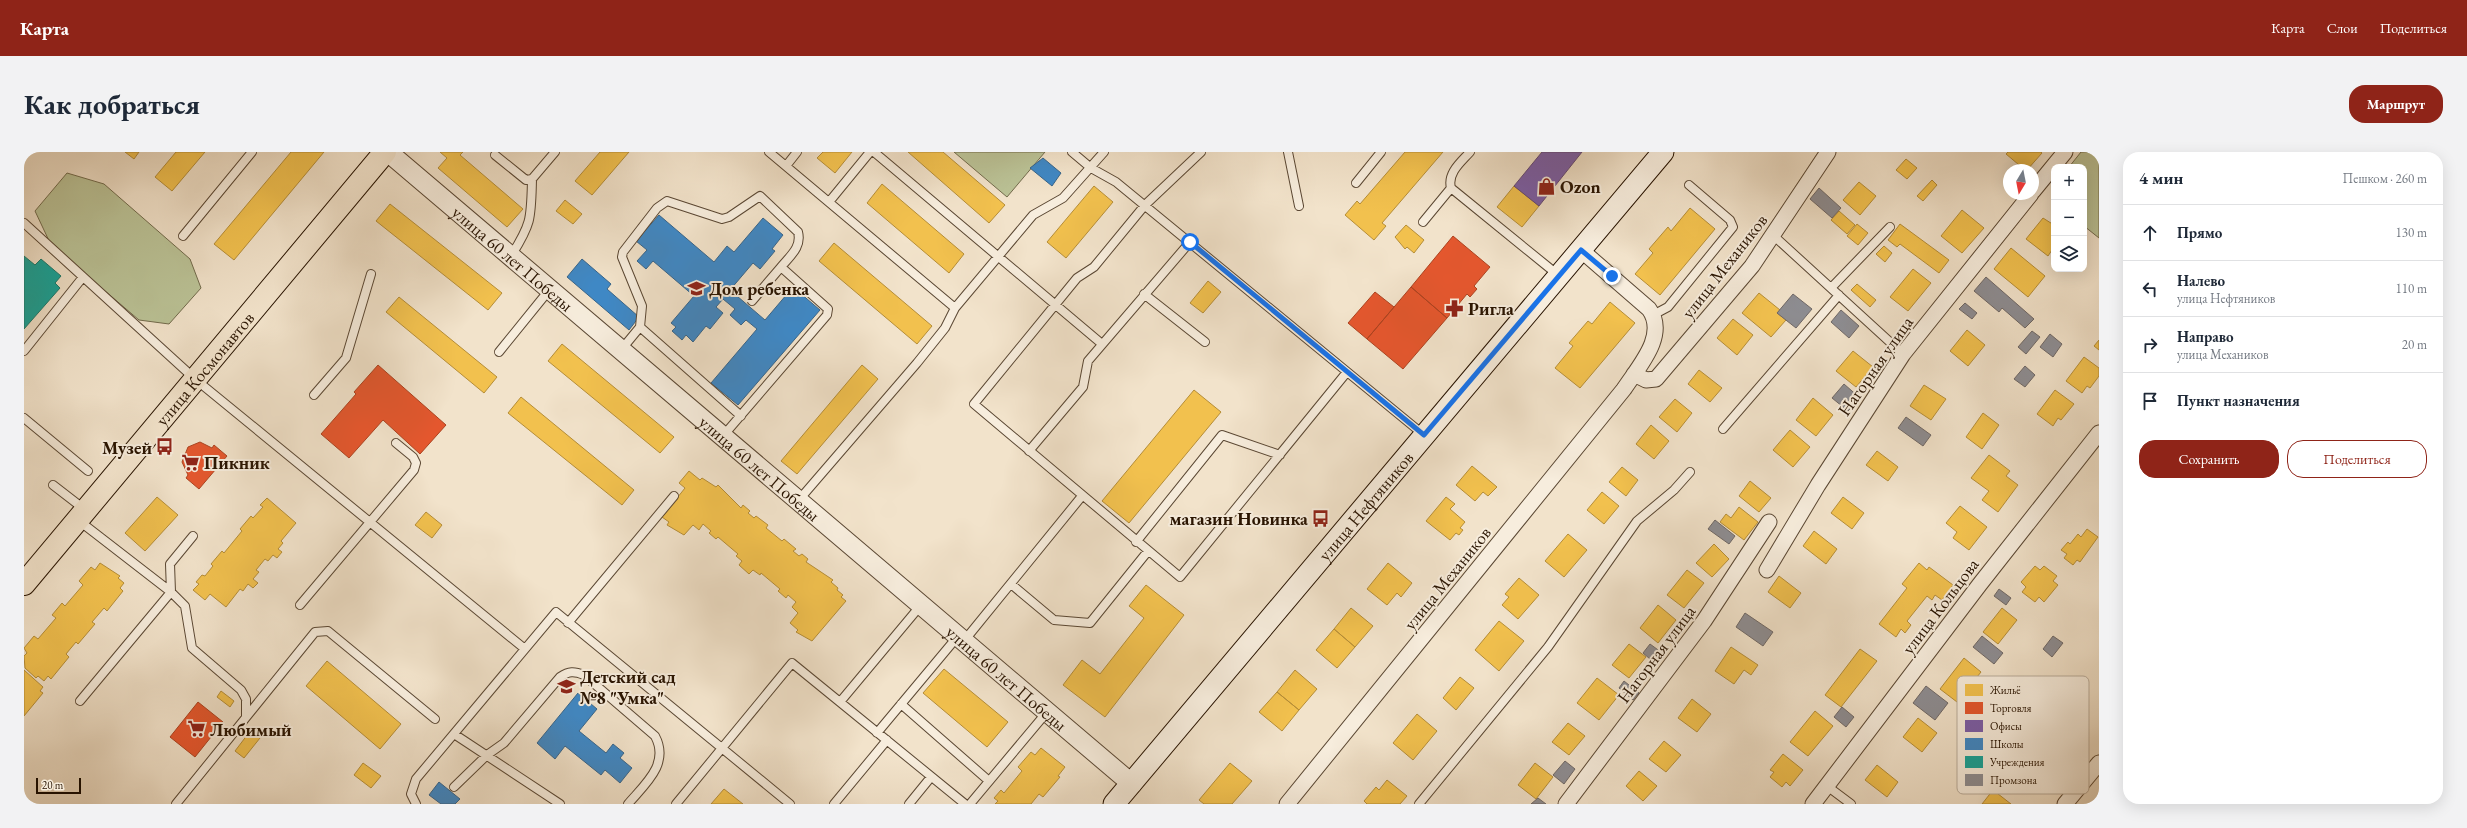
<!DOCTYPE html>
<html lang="ru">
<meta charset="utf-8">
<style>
:root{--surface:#fff;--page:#f2f2f3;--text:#1f2937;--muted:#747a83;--line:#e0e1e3;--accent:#8f2418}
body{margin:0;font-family:"EB Garamond",serif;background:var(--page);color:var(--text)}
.controls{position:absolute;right:12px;top:12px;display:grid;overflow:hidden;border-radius:8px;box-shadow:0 4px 16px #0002}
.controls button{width:36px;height:36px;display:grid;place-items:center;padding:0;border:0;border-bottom:1px solid var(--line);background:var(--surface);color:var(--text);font:20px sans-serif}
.compass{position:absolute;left:1979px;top:12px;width:36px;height:36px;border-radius:50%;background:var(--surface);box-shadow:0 4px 16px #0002;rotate:190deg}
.scale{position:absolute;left:12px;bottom:10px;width:45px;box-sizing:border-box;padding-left:4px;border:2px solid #281300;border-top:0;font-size:11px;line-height:14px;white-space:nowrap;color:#281300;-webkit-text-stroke:3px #f7eddd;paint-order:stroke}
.stop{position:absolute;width:12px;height:12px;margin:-9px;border:3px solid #1a73e8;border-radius:50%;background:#fff}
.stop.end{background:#1a73e8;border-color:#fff;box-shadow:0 1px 4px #0008}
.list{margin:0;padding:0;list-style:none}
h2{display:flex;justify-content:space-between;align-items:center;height:52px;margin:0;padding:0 16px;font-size:17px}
h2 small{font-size:13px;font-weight:400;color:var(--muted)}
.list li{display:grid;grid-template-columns:26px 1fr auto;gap:12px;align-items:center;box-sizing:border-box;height:56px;padding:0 16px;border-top:1px solid var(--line)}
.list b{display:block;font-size:15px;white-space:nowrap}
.list p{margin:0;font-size:13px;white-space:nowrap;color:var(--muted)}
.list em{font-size:13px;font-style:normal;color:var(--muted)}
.actions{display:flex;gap:8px;padding:12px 16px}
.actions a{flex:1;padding:9px 0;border:1px solid var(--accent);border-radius:16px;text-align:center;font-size:14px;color:var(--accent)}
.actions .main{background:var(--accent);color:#fff}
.icon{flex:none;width:22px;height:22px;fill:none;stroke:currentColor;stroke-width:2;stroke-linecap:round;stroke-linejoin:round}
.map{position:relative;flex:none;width:2075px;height:652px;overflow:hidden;border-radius:16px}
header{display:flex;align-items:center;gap:24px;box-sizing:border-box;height:56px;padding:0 20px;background:var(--accent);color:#fff}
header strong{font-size:19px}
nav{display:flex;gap:22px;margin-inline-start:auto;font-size:14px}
.intro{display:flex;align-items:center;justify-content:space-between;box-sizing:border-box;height:96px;padding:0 24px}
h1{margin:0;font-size:28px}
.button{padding:10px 18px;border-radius:16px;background:var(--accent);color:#fff;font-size:14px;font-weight:700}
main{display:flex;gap:24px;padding:0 24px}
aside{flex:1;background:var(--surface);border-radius:16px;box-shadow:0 4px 16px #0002}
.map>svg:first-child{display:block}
.green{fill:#bbc397;stroke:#726b4c}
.homes{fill:#f2c14e;stroke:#b58d37}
.shops{fill:#e4572e;stroke:#ac4320}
.offices{fill:#7b5ea7;stroke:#624875}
.schools{fill:#3f88c5;stroke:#38658a}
.public{fill:#17a398;stroke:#1c786a}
.industry{fill:#8d8d92;stroke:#6f6866}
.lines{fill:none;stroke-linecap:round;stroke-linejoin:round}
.service-casing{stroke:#5a4733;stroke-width:10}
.minor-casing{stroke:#5a4733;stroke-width:17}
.tertiary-casing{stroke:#5a4733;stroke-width:21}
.secondary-casing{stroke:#281300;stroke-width:23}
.primary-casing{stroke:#281300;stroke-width:24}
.service{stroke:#f7eddd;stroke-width:8}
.minor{stroke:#f7eddd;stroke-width:15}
.tertiary{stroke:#f7eddd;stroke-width:19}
.secondary{stroke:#f7eddd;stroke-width:21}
.primary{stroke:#f2e3cb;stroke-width:22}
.route{stroke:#1a73e8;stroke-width:5}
.labels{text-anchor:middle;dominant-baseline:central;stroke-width:4;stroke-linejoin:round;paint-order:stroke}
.poi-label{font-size:18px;font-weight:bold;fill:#281300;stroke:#f7eddd;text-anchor:start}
.street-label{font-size:18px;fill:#281300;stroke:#f7eddd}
.key{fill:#f7eddd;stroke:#b9ac9b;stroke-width:1}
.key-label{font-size:11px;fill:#281300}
</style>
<header>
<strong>Карта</strong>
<nav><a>Карта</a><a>Слои</a><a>Поделиться</a></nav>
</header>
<div class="intro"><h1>Как добраться</h1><a class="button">Маршрут</a></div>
<main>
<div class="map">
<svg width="2075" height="652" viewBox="0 0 2075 652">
<rect width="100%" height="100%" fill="#f2e3cb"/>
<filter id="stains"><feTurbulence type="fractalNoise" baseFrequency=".005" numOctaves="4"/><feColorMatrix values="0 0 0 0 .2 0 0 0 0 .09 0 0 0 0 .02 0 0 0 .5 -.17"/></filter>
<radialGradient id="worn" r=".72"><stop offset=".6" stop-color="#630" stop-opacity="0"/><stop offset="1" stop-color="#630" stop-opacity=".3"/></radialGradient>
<path class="green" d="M930,0H1021L983,45Z
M2057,0H2075V86L2060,74V15H2045Z
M43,21L80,32L166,107L177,136L145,172L115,168L27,93L11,59Z"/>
<path class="homes" d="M101,0H115L110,7Z
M152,0H181L148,39L131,25Z
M267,0H300L210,108L190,92Z
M416,0H439L436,3L499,57L483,75L414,16L423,6Z
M576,0H605L568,43L551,29Z
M799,0H828L811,21L793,6Z
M884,0H919L981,53L965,71Z
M1381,0H1419L1358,71L1362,74L1350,88L1321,63L1333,49L1336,52Z
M1984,0H2017L2018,1L2003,18H2001L1982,2Z
M1882,7L1893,16L1883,27L1872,18Z
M1908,28L1913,33L1899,49L1893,44Z
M1835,30L1852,44L1836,63L1819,48Z
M858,32L940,102L925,121L843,51Z
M1070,34L1089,50L1042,106L1023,90Z
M1490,34L1515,54L1498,75L1473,55Z
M541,48L558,62L549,72L532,59Z
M366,52L478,141L464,158L352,69Z
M1666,56L1691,77L1636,143L1611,122L1629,101L1625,97L1644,75L1647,79Z
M1938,58L1960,76L1938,101L1917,84Z
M1815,59L1831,73L1823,82L1807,68Z
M2019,66L2030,73V95L2024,104L2002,87Z
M1833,72L1844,81L1834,93L1823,84Z
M1876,72L1925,108L1915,121L1876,92L1873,95L1864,88Z
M1382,73L1400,88L1390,101L1383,95L1381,97L1371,85Z
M810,91L908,174L893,192L795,109Z
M1860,94L1868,101L1861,110L1852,102Z
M1987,96L2021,124L2004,145L1970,117Z
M1889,117L1907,131L1884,159L1866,145Z
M1184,129L1197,140L1179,161L1166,151Z
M1833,132L1852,148L1846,155L1827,138Z
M1735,141L1756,158L1753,161L1762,168L1747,185L1718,161Z
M375,145L473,225L460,241L362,160Z
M1586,150L1611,171L1556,236L1531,216L1549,194L1545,191L1564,169L1568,172Z
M1709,167L1729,183L1713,203L1693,186Z
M1943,178L1961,193L1944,214L1926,199Z
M2075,188V198L2070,194Z
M538,192L650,285L636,301L524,209Z
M1829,199L1849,215L1832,235L1812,219Z
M2060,205L2075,216V224L2066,236L2063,234L2058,241L2042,229Z
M838,213L854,227L773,322L757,309Z
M1675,218L1698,236L1686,250L1664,232Z
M1900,233L1922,247L1907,268L1886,254Z
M1170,238L1197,260L1105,371L1078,349Z
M2031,238L2050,252L2037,268L2034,266L2029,274L2013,262Z
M497,245L610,338L598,353L484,261Z
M1789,246L1809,263L1792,284L1772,268Z
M1651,247L1668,261L1653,280L1635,265Z
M1959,261L1975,273L1958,297L1942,285Z
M1627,273L1645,289L1630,307L1612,292Z
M1766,278L1786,295L1769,315L1749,298Z
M1853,299L1874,315L1864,329L1842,313Z
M1965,303L1986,319L1982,324L1994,333L1974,360L1958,348L1965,339L1947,326Z
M1448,314L1473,335L1464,344L1459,340L1451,349L1432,333Z
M1598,315L1614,328L1602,344L1585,330Z
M665,319L676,328L678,326L692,335L694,333L717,356L719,353L726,359L724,361L730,366L732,364L744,373L742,376L758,389L760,387L772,397L769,399L775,404L778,402L784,407L782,410L809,428L807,430L814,436L813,438L819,443L817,445L822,449L788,489L772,480L774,478L766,471L774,461L768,455L772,450L764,443L762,446L754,439L756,437L737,421L736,423L729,418L725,422L715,413L718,409L712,404L714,402L694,385L692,387L685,381L687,379L679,372L675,378L669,373L660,383L643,373L645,370L638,365L661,336L655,331Z
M1726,329L1747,346L1735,360L1715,344Z
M1578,340L1595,354L1580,372L1563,358Z
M133,345L154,363L121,399L101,381Z
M1422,345L1431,352L1426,357L1441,370L1436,376L1439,378L1435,383L1432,381L1426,388L1402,369Z
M1819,345L1840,361L1828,377L1807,361Z
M243,346L272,371L257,389L259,391L254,397L258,400L253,406L249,403L244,409L241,407L232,418L235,420L229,427L234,431L229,436L224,432L219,439L216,437L202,455L186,442L181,448L169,438L175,432L172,430L178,423L181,424L189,414L187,412L198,399L200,401L218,379L216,377L227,364L229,366L239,355L236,353Z
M1936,354L1963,375L1945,398L1929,386L1933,380L1922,371Z
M1715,355L1734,370L1720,388L1696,370L1702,362L1707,366Z
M402,360L418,373L408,386L391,373Z
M2063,377L2074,385L2056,410L2053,408L2049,413L2040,406L2043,402L2037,398L2044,390L2046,392L2054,382L2057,385Z
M1790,379L1813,397L1802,412L1779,394Z
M1544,382L1563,398L1540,425L1521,409Z
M1690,392L1705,407L1688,425L1672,411Z
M76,411L96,424L94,426L100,431L96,436L99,439L83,459L80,456L68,470L71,472L54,492L52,490L42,502L45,505L27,527L24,524L20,529L14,524L12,526L1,516L0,504L3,501L0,496L10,484L14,487L32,466L28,463L38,451L41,454L59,433L55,429L67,415L71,418Z
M1364,411L1388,431L1377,445L1373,441L1363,453L1343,437Z
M1895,411L1903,418L1905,415L1929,433L1918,448L1911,443L1908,448L1903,444L1883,469L1887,473L1881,481L1877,477L1872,485L1855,472L1883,436L1878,432Z
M2011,414L2016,418L2020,414L2033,424L2029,429L2034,433L2020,450L2015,445L2011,450L1998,440L2002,435L1997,430Z
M1663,418L1680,431L1660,456L1643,443Z
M1755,424L1777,441L1766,456L1744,440Z
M1495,426L1515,443L1494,467L1478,453L1485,445L1481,442Z
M1122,433L1160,463L1081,565L1039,533L1058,508L1076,522L1120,466L1105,454Z
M1634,453L1652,468L1634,491L1616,476Z
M1327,456L1349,474L1331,495L1310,477Z
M1978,456L1993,468L1974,492L1959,480Z
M1475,469L1500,489L1475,519L1451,498Z
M1310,477L1331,495L1313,516L1292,498Z
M1605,492L1622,505L1605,526L1588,513Z
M1707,495L1734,513L1727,523L1720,518L1710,532L1691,519Z
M1836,497L1853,509L1817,555L1801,543Z
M1940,506L1957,520L1933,550L1916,537Z
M303,509L377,572L356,597L282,534Z
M920,517L984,570L963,595L899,541Z
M0,518L19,535L16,539L19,541L0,564Z
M1271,518L1293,537L1275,558L1253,540Z
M1436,525L1450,536L1432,558L1419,546Z
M1573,526L1595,543L1575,568L1553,551Z
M197,539L210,549L206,555L193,545Z
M1253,540L1275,558L1258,579L1235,560Z
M1668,547L1687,562L1673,580L1654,566Z
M1791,559L1809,574L1784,604L1766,590Z
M1393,562L1413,579L1389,608L1369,591Z
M1894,566L1913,581L1898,600L1879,585Z
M1544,571L1561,584L1545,603L1528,590Z
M227,578L236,586L220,606L211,599Z
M1640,589L1657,603L1642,620L1625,607Z
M1017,596L1041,615L1034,624L1036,625L1019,645L1015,642L1007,652H971L974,649L970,646L977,638L980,641L998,619L994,615L1007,600L1011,603Z
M1759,602L1779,618L1766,634L1762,630L1758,635L1746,625L1750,620L1746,618Z
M339,611L357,624L347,636L330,623Z
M1206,611L1228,629L1208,652H1180L1175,648Z
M1511,611L1529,625L1512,647L1494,633Z
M1853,613L1874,630L1863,645L1841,628Z
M1615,619L1633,634L1619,649L1602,634Z
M1363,628L1383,644L1376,652H1343L1340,649L1352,635L1355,638Z
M700,637L719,652H687Z
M1969,638L1987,652H1958Z"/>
<path class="shops" d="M1429,84L1466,115L1450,134L1453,137L1446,145L1443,142L1423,166L1387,135Z
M1387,135L1423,166L1379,217L1343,187Z
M1351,140L1370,155L1343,187L1324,171Z
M354,213L422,273L396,302L359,268L325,306L297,282L332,242L330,240Z
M176,290L188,296L190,293L203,304L175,337L162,326L164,323L158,310L164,295Z
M174,550L199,570L171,605L146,585Z"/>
<path class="offices" d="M1518,0H1558L1515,54L1490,34Z"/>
<path class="schools" d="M1019,6L1037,21L1028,34L1006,16Z
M635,63L690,110L703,94L710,100L739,66L759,83L748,97L751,99L736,117L729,111L706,138L741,168L769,135L796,158L714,253L687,231L733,177L722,168L717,173L706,163L711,157L699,147L692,155L699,161L686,177L682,174L669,190L662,183L658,188L648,179L652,175L647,171L670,144L629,109L622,117L613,109L623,98L612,89Z
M558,107L587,132L583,137L615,165L605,178L543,125Z
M554,541L573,557L555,579L582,601L589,592L600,601L596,606L608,616L596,631L581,618L577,623L541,594L531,607L513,591Z
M415,630L436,647L431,652H417L405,643Z"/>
<path class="public" d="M0,104L11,113L17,107L37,124L31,131L36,136L0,177Z"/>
<path class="industry" d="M1795,36L1817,56L1808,66L1786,47Z
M1962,125L2010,167L2001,176L1978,156L1975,160L1950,139Z
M1769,142L1788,157L1772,176L1753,161Z
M1941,151L1953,161L1948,167L1935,157Z
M1817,158L1835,174L1825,186L1807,170Z
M2008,179L2016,185L2002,202L1994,195Z
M2026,182L2038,192L2029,205L2016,195Z
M2001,214L2011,223L2001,235L1990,227Z
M1820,232L1836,246L1824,259L1808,246Z
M1882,265L1907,283L1899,294L1874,276Z
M1691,368L1711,384L1705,392L1684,377Z
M1975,437L1987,446L1982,453L1970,444Z
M1721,461L1749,480L1739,494L1712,475Z
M1958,484L1979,501L1970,512L1949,495Z
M2029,484L2039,491L2028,505L2019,497Z
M1626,492L1641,503L1633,513L1619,501Z
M1600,529L1615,541L1609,548L1595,536Z
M1902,534L1924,551L1911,568L1889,551Z
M1818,555L1830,565L1822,575L1810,565Z
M1541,609L1551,617L1540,632L1529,623Z
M1514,646L1522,652H1507Z"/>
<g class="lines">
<defs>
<path id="service" d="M745,0L931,156
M850,0L1078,192
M1048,0L1067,16L1092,30L1400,283
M1177,0L1121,53L1070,115L1053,126L950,252L1156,425L1323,220
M1264,0L1275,54
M1446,0C1437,10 1423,21 1427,36L1534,123
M471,3L502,28L508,27L531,0
M762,14L773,0
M1332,31L1357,0
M805,50L846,0
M1399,70L1427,36
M0,71L171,227L501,497
M159,84L228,0
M1750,84L1879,202
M487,104C508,71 507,66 508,27
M1807,136L1866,75
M1120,142L1181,190
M1629,163L1644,155L1709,75L1706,68L1665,33
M597,198L616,175
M0,199L59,125
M475,200L526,137
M290,243L322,206L347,122
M717,264L616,175L618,154L598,105L599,100L633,56L643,49L698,67L705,65L736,44L774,80C778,95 766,104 757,115
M0,266L64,319
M1699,277L1815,143
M699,284L803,163L804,157L757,115L728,149
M1005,299L1059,235L1064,209L1166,90
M29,333L60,357
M774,349L893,211L921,176L931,156L1009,63L1039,46L1080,0
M54,368L147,440L146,412L169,384
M1112,390L1198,283L1256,303
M987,432L1030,468L1066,471L1124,399
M276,453L390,318L392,311L389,305L372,291
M544,471L650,344
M940,489L1058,344
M56,549L147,440L161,454L168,496L217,538L222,547V564
M816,550L897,453
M877,552L965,629
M853,581L934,484
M430,582L536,652
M1803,634L1827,652
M430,635L463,603L480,591L536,525C545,519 550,519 560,523L631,584C646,612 621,632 604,652
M152,652L291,480L304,479L411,567
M392,652L387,642L392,627L532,460L766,652
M652,652L768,511L941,652
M810,652L863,588
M885,652L907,625
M946,652L1023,560
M1395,652L1524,495L1613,369L1650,338L1666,320"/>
<path id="minor" d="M2009,39L2041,0
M1610,222L1622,228L1632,227L1728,114L1804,0
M1743,418L1794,333L1879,202L2007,42
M1263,652L1600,237C1615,214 1644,183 1625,157L1557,98
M1542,652L1680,469L1745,370
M1789,652L1956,432L2075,281
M2041,652L2075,611"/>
<g id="tertiary">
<path id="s1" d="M364,0L1108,632"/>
</g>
<g id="secondary">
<path id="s2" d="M1090,652L1639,0"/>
</g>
<g id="primary">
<path id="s3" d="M0,432L361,0"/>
</g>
</defs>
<use href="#service" class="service-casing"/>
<use href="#minor" class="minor-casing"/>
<use href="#tertiary" class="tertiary-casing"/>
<use href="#secondary" class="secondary-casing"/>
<use href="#primary" class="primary-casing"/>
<use href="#service" class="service"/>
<use href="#minor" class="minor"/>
<use href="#tertiary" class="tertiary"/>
<use href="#secondary" class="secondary"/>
<use href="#primary" class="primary"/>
</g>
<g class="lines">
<path class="route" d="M1166,90L1400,283L1557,98L1588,124"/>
</g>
<defs>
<symbol id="shop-bare" viewBox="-9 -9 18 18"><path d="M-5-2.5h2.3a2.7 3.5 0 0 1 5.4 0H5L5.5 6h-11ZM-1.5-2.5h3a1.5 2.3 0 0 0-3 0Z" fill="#8f2418" stroke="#f7eddd" stroke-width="2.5" paint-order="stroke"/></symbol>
<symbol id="school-bare" viewBox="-9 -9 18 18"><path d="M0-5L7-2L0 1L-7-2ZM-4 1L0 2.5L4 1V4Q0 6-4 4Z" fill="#8f2418" stroke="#f7eddd" stroke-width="2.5" paint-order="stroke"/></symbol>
<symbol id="pharmacy-bare" viewBox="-9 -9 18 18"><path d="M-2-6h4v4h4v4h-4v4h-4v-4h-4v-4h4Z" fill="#8f2418" stroke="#f7eddd" stroke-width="2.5" paint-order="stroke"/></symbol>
<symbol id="bus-bare" viewBox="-9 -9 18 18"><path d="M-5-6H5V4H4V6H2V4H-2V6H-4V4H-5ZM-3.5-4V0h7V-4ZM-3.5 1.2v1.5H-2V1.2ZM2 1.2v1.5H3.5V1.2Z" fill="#8f2418" stroke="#f7eddd" stroke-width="2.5" paint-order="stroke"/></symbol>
<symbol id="supermarket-bare" viewBox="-9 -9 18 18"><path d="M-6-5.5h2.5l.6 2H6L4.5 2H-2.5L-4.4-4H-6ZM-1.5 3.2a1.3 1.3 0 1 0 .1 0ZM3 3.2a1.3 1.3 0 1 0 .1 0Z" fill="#8f2418" stroke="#f7eddd" stroke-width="2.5" paint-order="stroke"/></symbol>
</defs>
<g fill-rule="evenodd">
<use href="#shop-bare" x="1510" y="22" width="25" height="25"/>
<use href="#school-bare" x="660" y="124" width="25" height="25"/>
<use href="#pharmacy-bare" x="1418" y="144" width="25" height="25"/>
<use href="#bus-bare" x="128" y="282" width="25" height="25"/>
<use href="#supermarket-bare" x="154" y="298" width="25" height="25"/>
<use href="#bus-bare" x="1284" y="354" width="25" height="25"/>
<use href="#school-bare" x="530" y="522" width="25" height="25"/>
<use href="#supermarket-bare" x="160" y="564" width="25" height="25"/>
</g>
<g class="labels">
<g class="poi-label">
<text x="1536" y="34">Ozon</text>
<text x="685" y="136">Дом ребенка</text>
<text x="1444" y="156">Ригла</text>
<text x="128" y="295" text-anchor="end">Музей</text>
<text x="180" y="310">Пикник</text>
<text x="1284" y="366" text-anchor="end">магазин Новинка</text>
<text x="556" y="524">Детский сад<tspan x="556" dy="21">№8 "Умка"</tspan></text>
<text x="186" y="577">Любимый</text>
</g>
<g class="street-label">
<text stroke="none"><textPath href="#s1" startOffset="164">улица 60 лет Победы</textPath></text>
<text transform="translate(1700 114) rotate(-52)">улица Механиков</text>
<text transform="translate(1851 214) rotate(-55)">Нагорная улица</text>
<text stroke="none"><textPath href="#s3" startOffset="281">улица Космонавтов</textPath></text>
<text stroke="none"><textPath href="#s1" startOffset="488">улица 60 лет Победы</textPath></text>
<text stroke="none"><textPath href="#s2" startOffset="390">улица Нефтяников</textPath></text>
<text transform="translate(1423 426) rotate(-51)">улица Механиков</text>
<text transform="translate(1916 454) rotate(-53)">улица Кольцова</text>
<text transform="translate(1632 502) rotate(-53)">Нагорная улица</text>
<text stroke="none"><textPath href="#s1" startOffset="812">улица 60 лет Победы</textPath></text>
</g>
</g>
<rect x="1933" y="524" width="132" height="118" rx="6" class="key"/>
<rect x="1941" y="532" width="18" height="12" fill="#f2c14e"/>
<rect x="1941" y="550" width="18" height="12" fill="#e4572e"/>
<rect x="1941" y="568" width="18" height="12" fill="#7b5ea7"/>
<rect x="1941" y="586" width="18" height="12" fill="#3f88c5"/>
<rect x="1941" y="604" width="18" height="12" fill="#17a398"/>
<rect x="1941" y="622" width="18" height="12" fill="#8d8d92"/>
<g class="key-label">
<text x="1966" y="542">Жильё</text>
<text x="1966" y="560">Торговля</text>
<text x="1966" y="578">Офисы</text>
<text x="1966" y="596">Школы</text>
<text x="1966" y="614">Учреждения</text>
<text x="1966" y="632">Промзона</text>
</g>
<rect width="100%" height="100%" filter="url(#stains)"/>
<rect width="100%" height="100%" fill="url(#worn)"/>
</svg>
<div class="controls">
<button>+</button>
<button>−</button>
<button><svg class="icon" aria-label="layers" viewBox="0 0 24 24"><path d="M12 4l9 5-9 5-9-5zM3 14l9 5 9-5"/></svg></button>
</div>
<svg class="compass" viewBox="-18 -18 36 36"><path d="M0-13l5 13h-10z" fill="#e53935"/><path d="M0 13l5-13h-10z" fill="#747a83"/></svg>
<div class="scale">20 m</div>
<div class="stop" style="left:1166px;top:90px"></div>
<div class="stop end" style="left:1588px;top:124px"></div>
</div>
<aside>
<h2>4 мин<small>Пешком · 260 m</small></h2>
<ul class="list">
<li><svg class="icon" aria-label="ahead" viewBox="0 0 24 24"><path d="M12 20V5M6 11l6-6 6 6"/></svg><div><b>Прямо</b></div><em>130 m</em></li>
<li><svg class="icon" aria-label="left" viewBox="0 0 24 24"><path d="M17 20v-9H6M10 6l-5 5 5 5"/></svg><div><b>Налево</b><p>улица Нефтяников</p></div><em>110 m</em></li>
<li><svg class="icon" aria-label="right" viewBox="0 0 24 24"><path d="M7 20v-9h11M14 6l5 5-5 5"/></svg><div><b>Направо</b><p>улица Механиков</p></div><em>20 m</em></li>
<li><svg class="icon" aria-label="arrive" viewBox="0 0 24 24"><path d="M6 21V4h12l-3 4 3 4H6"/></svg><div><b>Пункт назначения</b></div></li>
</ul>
<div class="actions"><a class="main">Сохранить</a><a>Поделиться</a></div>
</aside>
</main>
